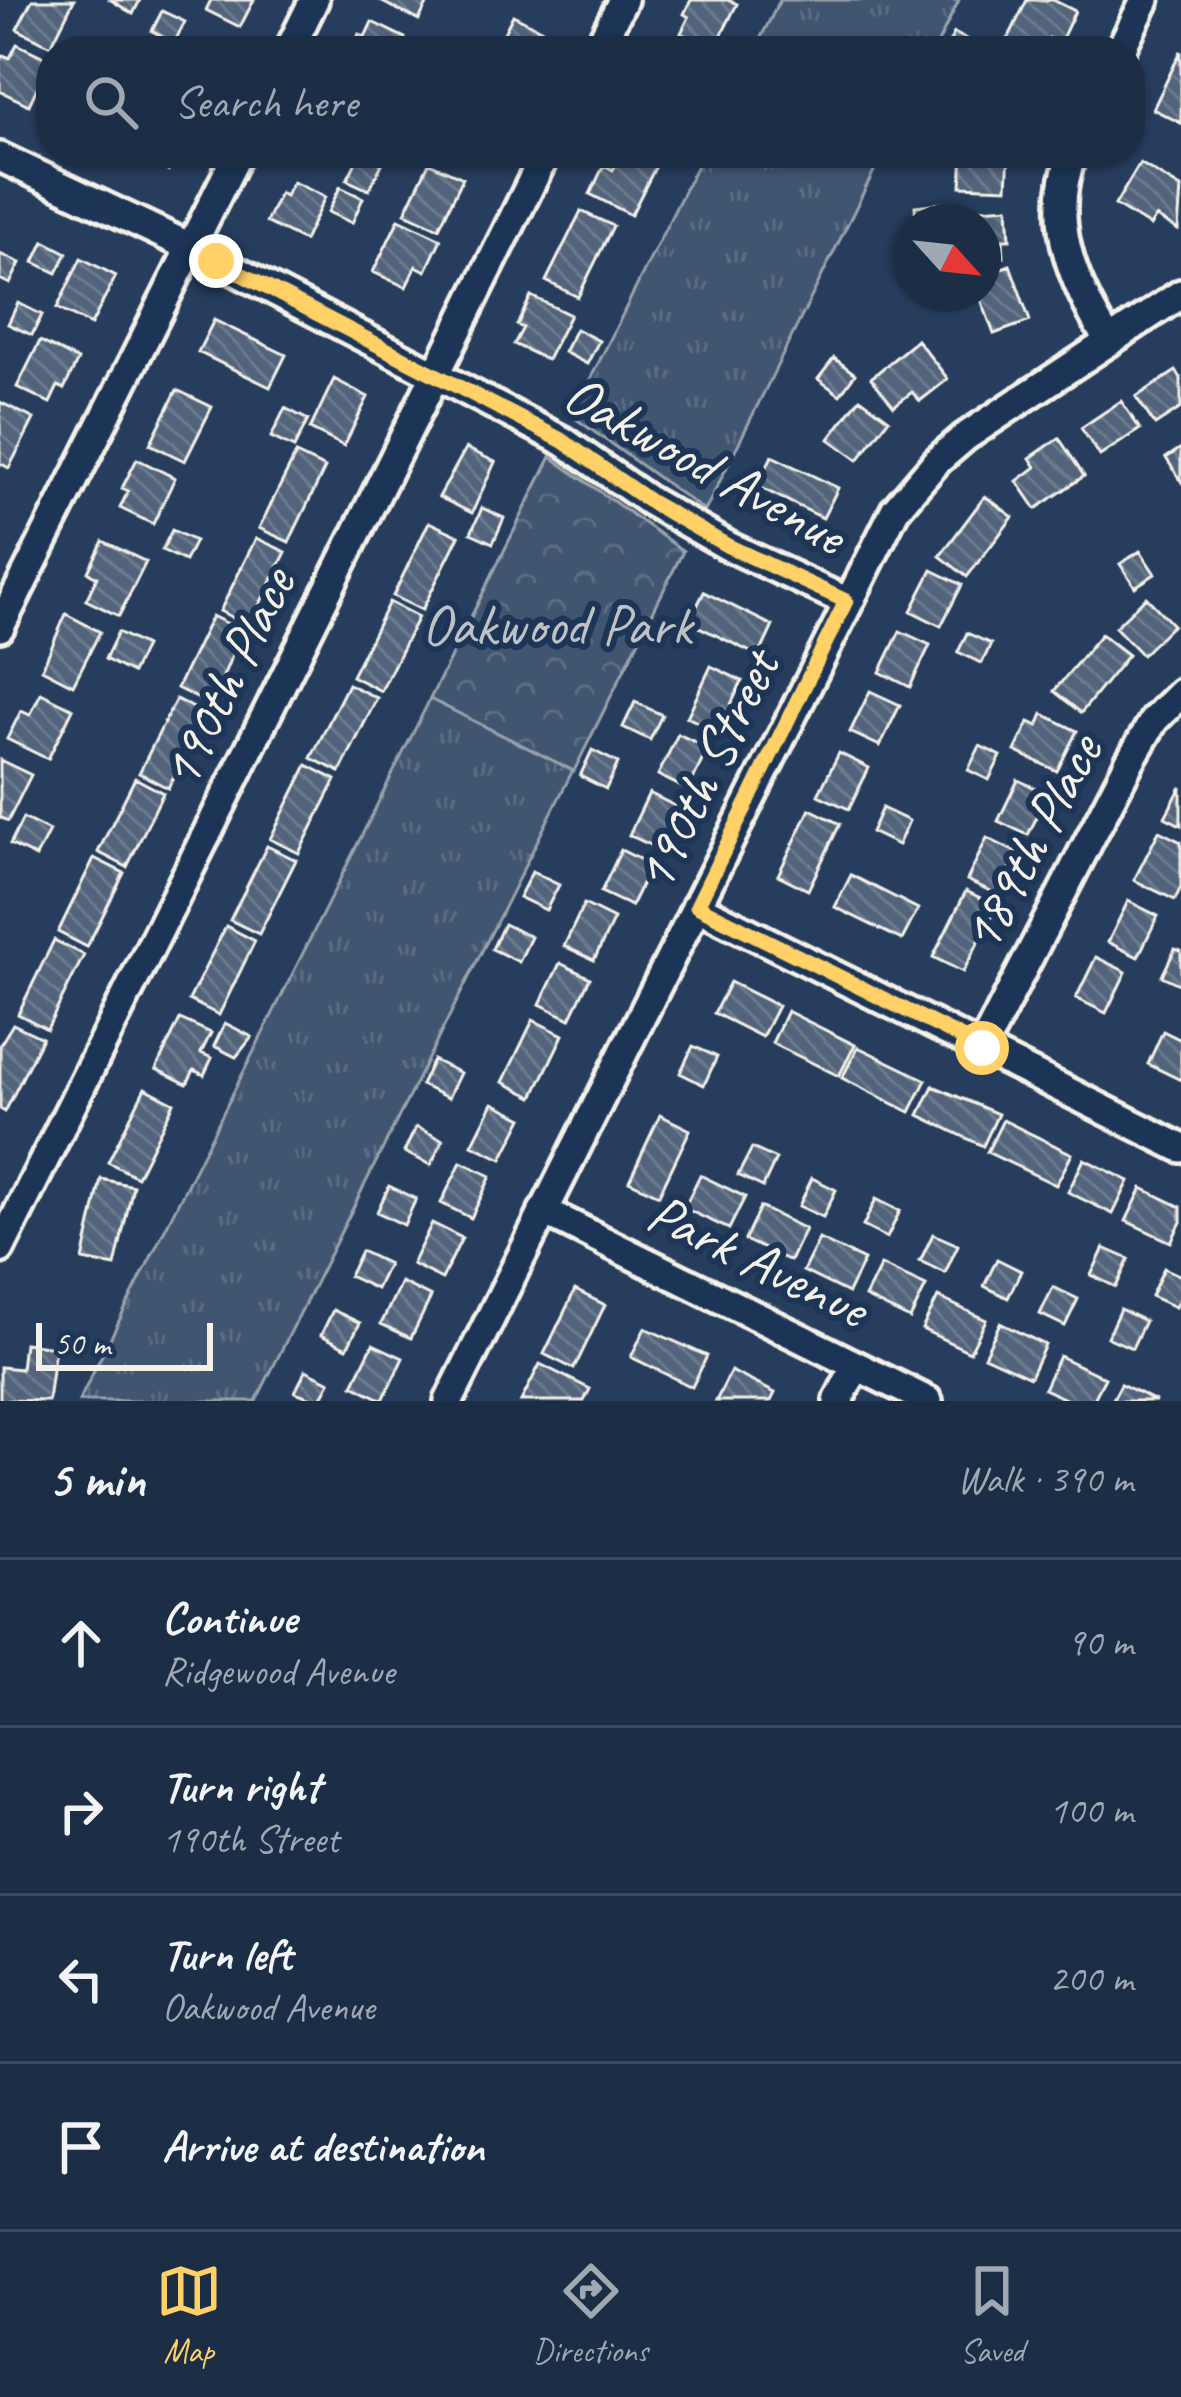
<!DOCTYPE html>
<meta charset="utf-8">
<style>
:root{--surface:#1c2e46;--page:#25364d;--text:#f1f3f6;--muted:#a0a8b3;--line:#3a4a5f;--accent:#ffd166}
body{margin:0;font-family:Caveat,sans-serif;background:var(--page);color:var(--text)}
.compass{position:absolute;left:893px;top:204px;width:108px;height:108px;border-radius:50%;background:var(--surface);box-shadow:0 3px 9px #0004;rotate:117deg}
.scale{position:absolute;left:36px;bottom:30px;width:177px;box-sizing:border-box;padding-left:12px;border:6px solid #f4f1e8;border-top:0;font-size:33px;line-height:42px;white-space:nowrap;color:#f4f1e8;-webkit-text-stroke:9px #1d3557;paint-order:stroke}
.stop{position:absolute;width:36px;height:36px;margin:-27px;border:9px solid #ffd166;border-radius:50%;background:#fff}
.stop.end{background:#ffd166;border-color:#fff;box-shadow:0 3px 12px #0008}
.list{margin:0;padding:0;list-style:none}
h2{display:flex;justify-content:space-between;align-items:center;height:156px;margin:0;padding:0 48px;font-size:51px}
h2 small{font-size:39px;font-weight:400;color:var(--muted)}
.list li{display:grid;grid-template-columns:78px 1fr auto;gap:36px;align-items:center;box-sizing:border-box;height:168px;padding:0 48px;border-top:3px solid var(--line)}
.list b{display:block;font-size:45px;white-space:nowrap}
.list p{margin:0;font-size:39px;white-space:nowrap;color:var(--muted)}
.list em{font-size:39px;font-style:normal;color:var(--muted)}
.icon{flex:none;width:66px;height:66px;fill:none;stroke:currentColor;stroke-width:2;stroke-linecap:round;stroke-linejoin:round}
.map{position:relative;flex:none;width:1181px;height:1401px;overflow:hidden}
.search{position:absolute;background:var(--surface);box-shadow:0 3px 9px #0004;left:36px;right:36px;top:36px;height:132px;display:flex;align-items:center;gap:30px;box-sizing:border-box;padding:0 42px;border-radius:48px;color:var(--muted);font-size:45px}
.sheet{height:828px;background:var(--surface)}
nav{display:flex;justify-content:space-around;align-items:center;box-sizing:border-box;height:168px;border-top:3px solid var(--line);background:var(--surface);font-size:33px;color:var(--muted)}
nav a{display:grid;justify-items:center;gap:6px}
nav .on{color:var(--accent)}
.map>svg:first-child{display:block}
.grass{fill:url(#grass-tufts);stroke:#9aa2ac;stroke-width:3}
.park{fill:url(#park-crowns);stroke:#9aa2ac;stroke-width:3}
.building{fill:url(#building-back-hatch);stroke:#f4f1e8;stroke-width:3}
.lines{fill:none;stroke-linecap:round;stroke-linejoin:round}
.street-casing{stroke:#f4f1e8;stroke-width:36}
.street{stroke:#1d3557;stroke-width:27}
.route{stroke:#ffd166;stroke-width:15}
.labels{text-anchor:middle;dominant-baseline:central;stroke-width:12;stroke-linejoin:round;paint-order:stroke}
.street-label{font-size:57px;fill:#f4f1e8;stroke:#1d3557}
.park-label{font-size:57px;fill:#bec2c4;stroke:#1d3557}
</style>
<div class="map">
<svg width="1181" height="1401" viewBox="0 0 1181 1401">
<defs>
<pattern id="grass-tufts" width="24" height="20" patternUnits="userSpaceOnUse" patternTransform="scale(3)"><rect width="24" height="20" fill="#40546f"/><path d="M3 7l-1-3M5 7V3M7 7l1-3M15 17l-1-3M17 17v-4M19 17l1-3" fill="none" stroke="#5c6d84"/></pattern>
<pattern id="park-crowns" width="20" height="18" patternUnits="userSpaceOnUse" patternTransform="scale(3)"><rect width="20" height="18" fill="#40546f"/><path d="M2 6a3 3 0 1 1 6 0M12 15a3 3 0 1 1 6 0" fill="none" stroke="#5c6d84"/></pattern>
<pattern id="building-back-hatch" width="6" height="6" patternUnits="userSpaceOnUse" patternTransform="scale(3)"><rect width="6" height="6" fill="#52647b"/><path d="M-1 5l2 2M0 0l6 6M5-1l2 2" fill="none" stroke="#6c7b8e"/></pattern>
</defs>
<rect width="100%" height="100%" fill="#263d5d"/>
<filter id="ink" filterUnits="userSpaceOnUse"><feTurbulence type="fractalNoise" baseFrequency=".00833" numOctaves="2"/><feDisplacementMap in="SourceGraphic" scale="24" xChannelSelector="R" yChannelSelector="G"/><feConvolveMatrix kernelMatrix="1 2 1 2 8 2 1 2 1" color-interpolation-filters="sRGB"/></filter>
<g filter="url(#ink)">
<path class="grass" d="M780,0H959L934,51H754Z
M703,153H883L705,511L572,416Z
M551,457L683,551L256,1401H79Z"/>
<path class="park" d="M551,457L683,551L574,771L430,699Z"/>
<path class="building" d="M32,0H74L51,46L17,29Z
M111,0H140L133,14Z
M211,0H254L240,27L206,10Z
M378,0H429L419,20Z
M691,0H728L737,4L714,50L681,33L689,17L684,14Z
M1027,0H1053L1075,11L1060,43L1049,38L1043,51H1022L1006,43Z
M162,11L185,22L174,43L152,31Z
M513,15L546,32L536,51H495Z
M372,22L405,38L399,51H351L359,34L365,37Z
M954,33L978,45L975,51H945Z
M17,44L50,60L29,105L0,91V62L3,55L10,58Z
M1181,51V123L1153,109Z
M145,153H176L168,171L143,159Z
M621,153H635L657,164L631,215L590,194L604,165L613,170Z
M963,153H1009L1007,188L961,186Z
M360,154L382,164L369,190L347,180Z
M429,163L463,178L439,228L405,213Z
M1140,163L1181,188L1178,230L1156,217L1150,226L1115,205Z
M293,182L325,197L304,241L266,222L280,193L285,196Z
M340,187L363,198L352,223L328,212Z
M941,203L943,222H916L915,206Z
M1008,207L1010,239H1003L1004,257L983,258V222H967L966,210Z
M581,211L613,226L578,297L546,281Z
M399,219L441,239L426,271L416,266L406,287L373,272Z
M44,241L67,253L57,273L34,262Z
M0,254L20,263L10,284L0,279Z
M81,258L116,276L91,325L57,308Z
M1010,265L1030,321L994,334L979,294H983V275Z
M531,296L570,315L547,360L514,344L523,328L517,325Z
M18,303L42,315L32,335L8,324Z
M214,320L286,355L270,387L198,352Z
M576,329L599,341L587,364L564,352Z
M917,340L948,379L920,401L912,392L894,406L871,378Z
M40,341L78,360L64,389L58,386L50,403L17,387Z
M834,358L855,374L840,395L818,379Z
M1176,371L1181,378V408L1155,425L1136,397Z
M334,379L368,397L344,446L310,429Z
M177,390L212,407L185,461L150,444Z
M860,398L889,419L858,460L829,439Z
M1121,401L1140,429L1100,456L1081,428Z
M0,402L34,419L9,468L0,463Z
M285,408L308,420L294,448L271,437Z
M1059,438L1084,476L1036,509L1017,481L1036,467L1030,458Z
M466,448L495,462L472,513L439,497Z
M1181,448V481L1166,458Z
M296,454L325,468L289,542L259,528Z
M772,456L838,488L823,518L757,486Z
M137,459L175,478L153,524L120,508L128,491L122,488Z
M985,496L1013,517L967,577L940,556Z
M482,508L504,518L493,543L471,533Z
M429,522L459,536L422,610L393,596Z
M172,530L195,541L185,561L162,550Z
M256,538L286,552L249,626L220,611Z
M103,541L146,562L119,616L86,600L97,577L88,572Z
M1140,551L1155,574L1135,587L1120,564Z
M932,570L962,585L941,626L911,611Z
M704,592L773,626L759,656L689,622Z
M1146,597L1173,625L1142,655L1115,627Z
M389,602L418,617L381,691L352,676Z
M66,614L100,632L73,685L42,669Z
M212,616L242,631L211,705L177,688Z
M900,631L930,645L910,687L880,672Z
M118,632L145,646L132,673L105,659Z
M967,633L991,644L982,663L958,652Z
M1101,634L1128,655L1081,713L1054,691Z
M711,666L742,681L718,732L687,717Z
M348,684L377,698L340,772L311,758Z
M870,691L900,705L880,746L850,732Z
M41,693L73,709L48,759L7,739L21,711L30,715Z
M176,699L205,714L168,788L139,773Z
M635,702L662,715L650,740L623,727Z
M1043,714L1077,731L1057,771L1015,751L1029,722L1038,726Z
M678,734L708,748L688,790L658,775Z
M980,746L1001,756L989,780L968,770Z
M592,750L618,763L606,789L580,776Z
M839,753L869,768L849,809L818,795Z
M0,760L31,775L8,821L0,817Z
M307,765L336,780L299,853L270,839Z
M135,778L163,793L127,867L98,852Z
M1018,780L1048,794L1028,835L998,821Z
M1181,787V825L1165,817Z
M649,793L679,808L659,849L629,835Z
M882,808L909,821L898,845L871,832Z
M810,809L840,824L808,890L778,875Z
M23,818L49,831L36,857L10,844Z
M1159,831L1181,842V887L1175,900L1134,880Z
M987,838L1017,853L997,894L967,880Z
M267,846L296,860L259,934L230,920Z
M621,850L651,865L631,906L601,892Z
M94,858L124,873L87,947L58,932Z
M532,872L559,885L546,910L519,897Z
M851,875L918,909L902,940L835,907Z
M966,891L997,906L963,972L933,957Z
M1128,901L1158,916L1138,957L1108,942Z
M584,904L614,919L594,960L564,946Z
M504,924L531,937L519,962L492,949Z
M226,926L255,941L219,1015L189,1000Z
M54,940L84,955L47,1029L18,1014Z
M1175,949L1181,951V985L1162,976Z
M1096,957L1126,972L1106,1013L1076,998Z
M560,963L590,978L570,1019L540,1004Z
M730,982L778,1006L762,1037L714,1013Z
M787,1011L855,1045L839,1076L772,1043Z
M180,1019L211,1033L201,1053L212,1058L204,1075L194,1070L187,1084L156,1069Z
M533,1020L563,1035L533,1097L503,1082Z
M225,1023L252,1037L236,1057L214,1046Z
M13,1024L42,1038L5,1112L0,1109V1045Z
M1163,1031L1181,1040V1080L1148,1064Z
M693,1046L717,1057L704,1085L680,1073Z
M858,1047L926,1080L910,1112L842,1078Z
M433,1060L460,1073L448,1098L421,1085Z
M933,1086L998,1114L983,1146L919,1115Z
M145,1088L174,1103L137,1177L108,1162Z
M493,1103L523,1118L502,1159L472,1145Z
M660,1115L690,1130L659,1195L629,1181Z
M1003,1120L1072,1154L1056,1185L987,1152Z
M416,1127L443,1140L431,1165L404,1152Z
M752,1148L776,1159L763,1187L738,1175Z
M1084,1159L1129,1181L1113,1214L1068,1192Z
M461,1162L491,1176L471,1218L441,1203Z
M700,1175L745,1197L729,1229L684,1208Z
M812,1178L836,1190L823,1217L799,1206Z
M101,1179L133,1186L115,1266L83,1260Z
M389,1186L416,1199L404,1225L377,1212Z
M1142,1188L1181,1207V1222L1171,1242L1126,1221Z
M876,1199L900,1211L887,1238L863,1226Z
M760,1207L805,1229L790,1261L745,1240Z
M432,1223L462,1238L442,1279L412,1264Z
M933,1234L958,1245L945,1273L920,1261Z
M819,1239L864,1260L848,1293L803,1271Z
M1104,1248L1129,1259L1116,1287L1091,1275Z
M361,1251L388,1264L376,1289L349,1276Z
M997,1259L1021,1271L1008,1298L984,1286Z
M881,1265L926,1286L910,1319L865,1297Z
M1164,1268L1181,1276V1296L1175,1307L1151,1296Z
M401,1282L431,1297L411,1338L381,1324Z
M1053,1287L1078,1299L1065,1326L1040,1314Z
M575,1290L605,1305L574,1369L544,1354Z
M938,1297L986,1320L970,1352L922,1329Z
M1120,1309L1145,1321L1132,1348L1107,1337Z
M333,1310L360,1323L347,1348L321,1335Z
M1000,1323L1045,1345L1030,1377L984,1356Z
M645,1328L707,1356L692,1387L631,1357Z
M24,1343L55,1347L48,1401L0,1400V1367L21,1369Z
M373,1344L403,1358L383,1400L353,1385Z
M1059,1356L1105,1378L1093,1401H1070L1044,1389Z
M540,1364L590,1389L584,1401H521Z
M306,1370L330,1382L320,1401L295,1392Z
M731,1371L775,1393L771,1401H716Z
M1121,1384L1156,1401H1112Z"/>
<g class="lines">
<defs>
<path id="street" d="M289,51L314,0
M597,51L623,0
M1120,51L1145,0
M1073,153C1045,220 1074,285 1109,342
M0,157L190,247L563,441L649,501L728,546L846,601
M0,627L238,153
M696,906L1181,1148
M982,1048L1130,761L1154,720L1181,693
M543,1211L928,1401
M0,1249L546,153
M449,1401L895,510L937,461L965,437L1181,294
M838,1401L856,1366"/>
</defs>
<use href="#street" class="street-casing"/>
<use href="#street" class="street"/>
</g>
</g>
<g class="lines" filter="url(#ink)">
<path class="route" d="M216,261L563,441L649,501L728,546L846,601L697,906L982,1048"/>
</g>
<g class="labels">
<g class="street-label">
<text transform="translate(705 464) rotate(29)">Oakwood Avenue</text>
<text transform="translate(227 678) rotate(-64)">190th Place</text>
<text transform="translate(706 771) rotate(-64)">190th Street</text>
<text transform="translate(1031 843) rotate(-62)">189th Place</text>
<text transform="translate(758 1260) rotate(26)">Park Avenue</text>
</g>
<g class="park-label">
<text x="557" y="625">Oakwood Park</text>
</g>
</g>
</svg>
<svg class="compass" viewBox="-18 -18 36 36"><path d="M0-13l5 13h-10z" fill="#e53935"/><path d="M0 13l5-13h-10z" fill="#a0a8b3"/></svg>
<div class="scale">50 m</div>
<div class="stop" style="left:982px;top:1048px"></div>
<div class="stop end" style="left:216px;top:261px"></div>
<div class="search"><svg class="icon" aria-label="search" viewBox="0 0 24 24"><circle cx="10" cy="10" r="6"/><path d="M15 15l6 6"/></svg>Search here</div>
</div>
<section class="sheet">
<h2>5 min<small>Walk · 390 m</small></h2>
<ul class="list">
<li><svg class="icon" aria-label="ahead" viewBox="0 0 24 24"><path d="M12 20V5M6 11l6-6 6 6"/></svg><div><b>Continue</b><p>Ridgewood Avenue</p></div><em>90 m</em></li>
<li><svg class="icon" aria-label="right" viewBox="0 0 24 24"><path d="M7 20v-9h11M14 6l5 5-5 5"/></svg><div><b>Turn right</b><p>190th Street</p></div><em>100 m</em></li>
<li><svg class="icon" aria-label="left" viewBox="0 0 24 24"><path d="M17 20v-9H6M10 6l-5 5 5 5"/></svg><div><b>Turn left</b><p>Oakwood Avenue</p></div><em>200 m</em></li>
<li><svg class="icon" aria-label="arrive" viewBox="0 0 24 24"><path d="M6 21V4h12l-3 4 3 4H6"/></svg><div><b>Arrive at destination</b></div></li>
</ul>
</section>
<nav>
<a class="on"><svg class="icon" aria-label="map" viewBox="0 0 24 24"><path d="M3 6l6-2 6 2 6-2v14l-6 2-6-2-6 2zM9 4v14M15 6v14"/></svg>Map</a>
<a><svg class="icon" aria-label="directions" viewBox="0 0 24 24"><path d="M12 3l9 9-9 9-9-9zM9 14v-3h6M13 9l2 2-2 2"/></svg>Directions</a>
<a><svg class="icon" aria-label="saved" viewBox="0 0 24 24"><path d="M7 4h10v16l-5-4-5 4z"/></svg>Saved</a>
</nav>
